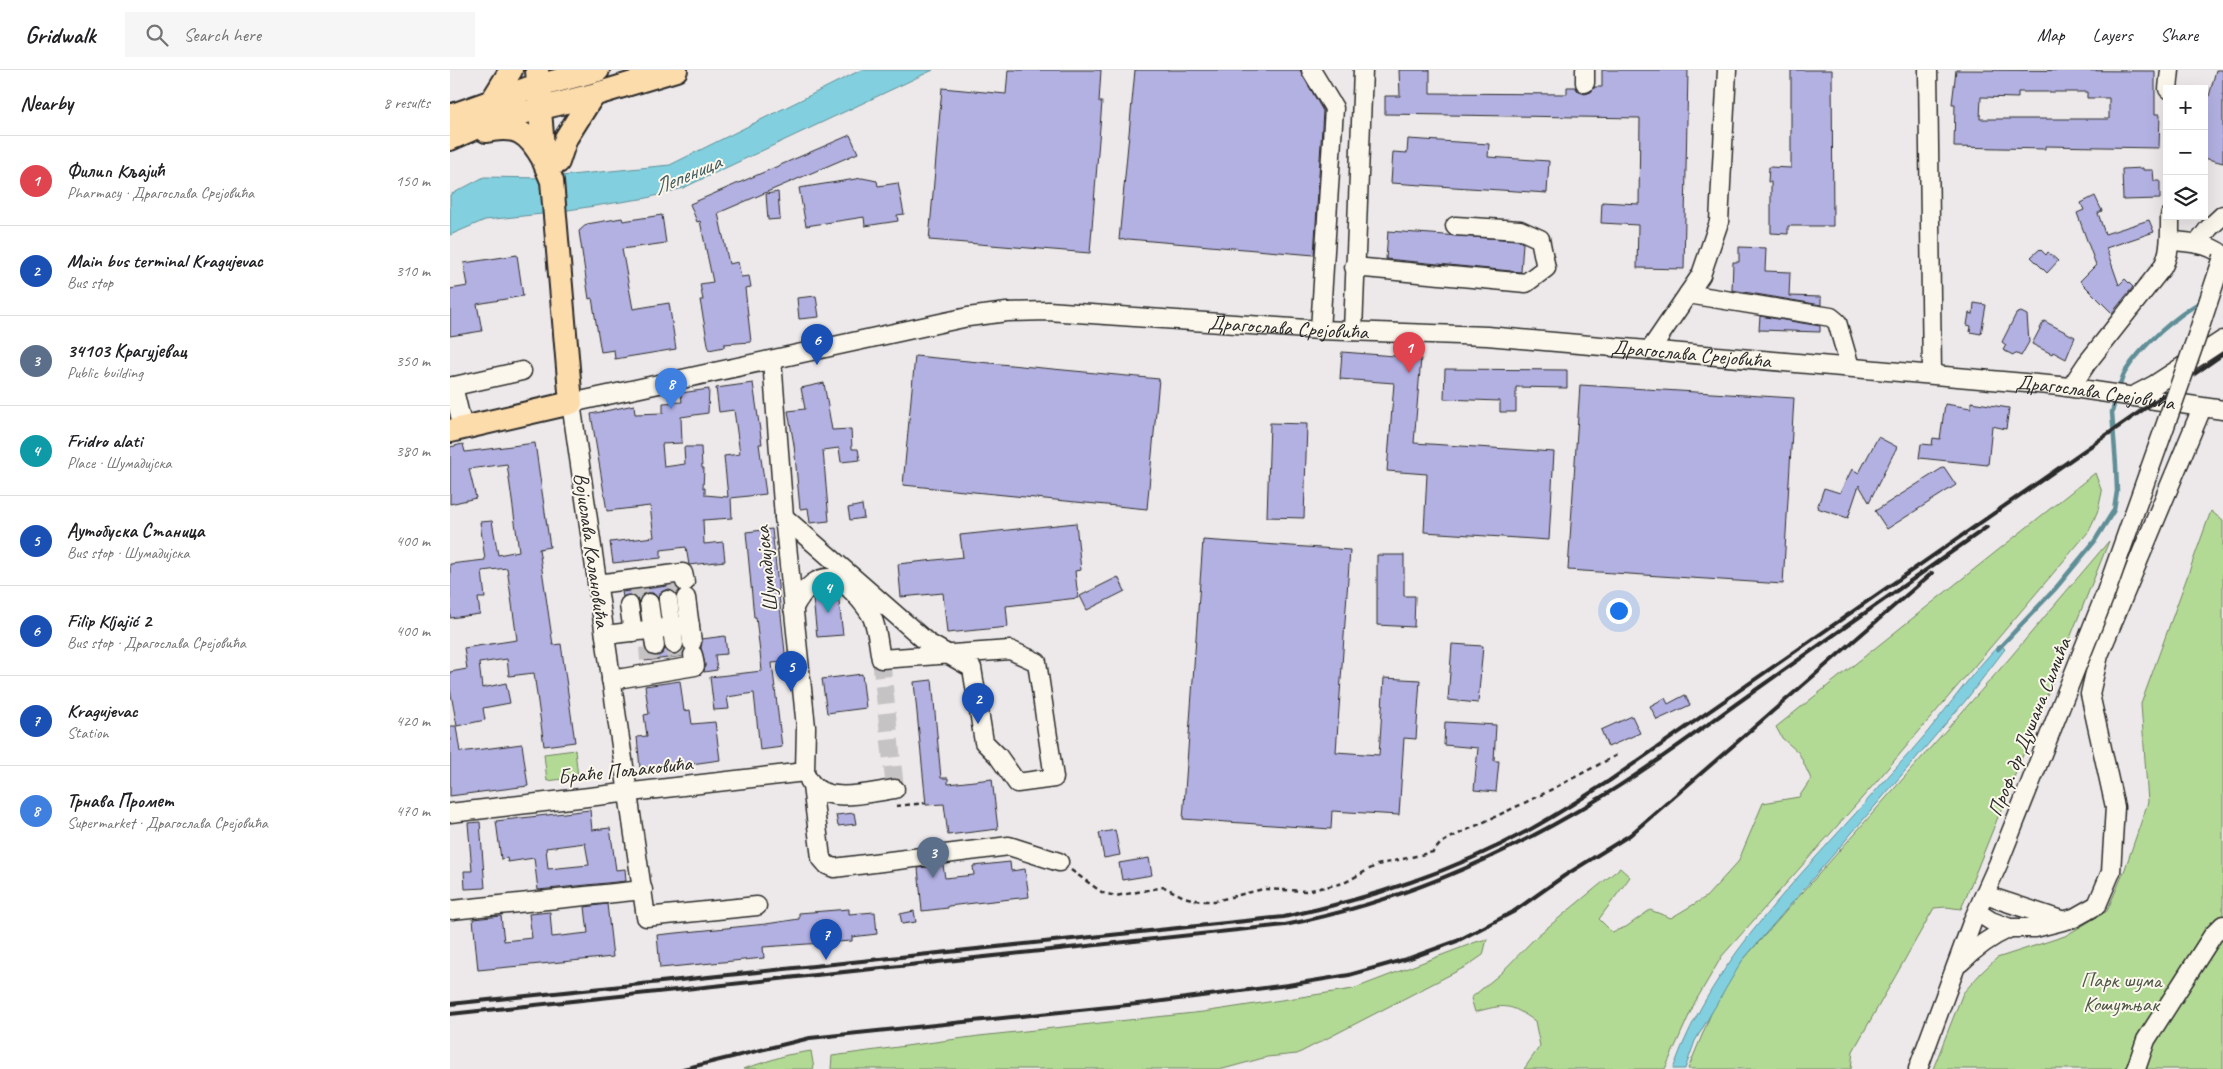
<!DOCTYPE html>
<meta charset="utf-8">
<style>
:root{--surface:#fff;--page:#f6f6f6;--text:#202124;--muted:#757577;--line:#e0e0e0;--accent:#c8321e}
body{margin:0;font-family:Caveat,sans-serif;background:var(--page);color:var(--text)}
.controls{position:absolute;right:15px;top:15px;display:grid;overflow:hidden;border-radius:0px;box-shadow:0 5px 20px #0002}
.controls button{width:45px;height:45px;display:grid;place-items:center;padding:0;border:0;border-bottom:1px solid var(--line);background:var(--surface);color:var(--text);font:25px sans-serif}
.you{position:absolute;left:1168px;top:540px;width:18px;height:18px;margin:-12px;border:4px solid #fff;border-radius:50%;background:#1a73e8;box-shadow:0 0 0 8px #1a73e833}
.badge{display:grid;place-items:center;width:32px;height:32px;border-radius:50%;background:var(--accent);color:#fff;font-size:16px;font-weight:700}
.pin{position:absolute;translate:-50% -41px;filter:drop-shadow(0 1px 2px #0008)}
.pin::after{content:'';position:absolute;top:26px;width:18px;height:15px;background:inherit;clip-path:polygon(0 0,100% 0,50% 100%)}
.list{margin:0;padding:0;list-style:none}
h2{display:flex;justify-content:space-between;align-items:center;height:65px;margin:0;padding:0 20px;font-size:21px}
h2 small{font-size:16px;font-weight:400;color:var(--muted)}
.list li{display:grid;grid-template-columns:32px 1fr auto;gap:15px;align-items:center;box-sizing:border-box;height:90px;padding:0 20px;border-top:1px solid var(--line)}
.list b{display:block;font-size:19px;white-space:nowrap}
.list p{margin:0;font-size:16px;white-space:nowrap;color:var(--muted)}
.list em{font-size:16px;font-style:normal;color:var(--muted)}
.icon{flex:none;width:28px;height:28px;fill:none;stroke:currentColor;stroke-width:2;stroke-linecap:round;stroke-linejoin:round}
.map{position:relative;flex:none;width:1773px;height:999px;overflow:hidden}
header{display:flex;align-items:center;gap:30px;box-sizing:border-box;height:70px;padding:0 25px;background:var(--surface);border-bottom:1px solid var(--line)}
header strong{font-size:24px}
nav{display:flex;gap:28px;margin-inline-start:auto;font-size:18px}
.search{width:350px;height:45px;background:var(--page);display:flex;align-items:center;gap:12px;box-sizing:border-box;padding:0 18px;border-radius:0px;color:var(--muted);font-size:19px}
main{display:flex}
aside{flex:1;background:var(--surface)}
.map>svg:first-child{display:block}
.green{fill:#b3da95;stroke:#6f8260}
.water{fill:#82d0df;stroke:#5f8e97}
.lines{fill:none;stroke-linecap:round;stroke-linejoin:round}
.stream{stroke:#5f8e97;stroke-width:4.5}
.building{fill:#b3b1e2;stroke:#2b2b2b;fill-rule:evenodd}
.minor-tunnel{stroke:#c6c3c4;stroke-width:18;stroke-dasharray:18 9;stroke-linecap:butt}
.minor-casing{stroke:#2b2b2b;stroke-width:21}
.major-casing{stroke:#2b2b2b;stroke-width:26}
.path{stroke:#2b2b2b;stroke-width:2.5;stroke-dasharray:5 4;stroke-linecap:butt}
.minor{stroke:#fbf7ec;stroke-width:18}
.major{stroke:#fddcac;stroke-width:22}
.rail{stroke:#2b2b2b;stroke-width:4}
.minor-bridge-casing{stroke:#2b2b2b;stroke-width:21;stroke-linecap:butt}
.minor-bridge{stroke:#fbf7ec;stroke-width:18}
.labels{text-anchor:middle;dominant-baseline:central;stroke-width:4;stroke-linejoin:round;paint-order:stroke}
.street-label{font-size:21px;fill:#2b2b2b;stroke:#fbf7ec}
.park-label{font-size:21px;fill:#4d5746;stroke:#fbf7ec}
.water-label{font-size:22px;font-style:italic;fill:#455d61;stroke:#fbf7ec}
</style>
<header>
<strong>Gridwalk</strong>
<div class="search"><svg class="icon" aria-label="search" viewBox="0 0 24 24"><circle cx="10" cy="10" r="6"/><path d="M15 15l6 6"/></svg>Search here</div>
<nav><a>Map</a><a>Layers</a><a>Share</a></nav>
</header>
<main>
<aside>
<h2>Nearby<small>8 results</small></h2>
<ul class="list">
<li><span class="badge" style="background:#e0444e">1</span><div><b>Филип Кљајић</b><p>Pharmacy · Драгослава Срејовића</p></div><em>150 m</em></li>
<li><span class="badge" style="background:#1a4fb4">2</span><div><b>Main bus terminal Kragujevac</b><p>Bus stop</p></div><em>310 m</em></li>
<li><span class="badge" style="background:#5c6f8a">3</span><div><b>34103 Крагујевац</b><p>Public building</p></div><em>350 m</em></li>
<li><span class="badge" style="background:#0f9aa8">4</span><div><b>Fridro alati</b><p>Place · Шумадијска</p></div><em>380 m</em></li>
<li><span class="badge" style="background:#1a4fb4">5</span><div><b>Аутобуска Станица</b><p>Bus stop · Шумадијска</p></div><em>400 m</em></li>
<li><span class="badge" style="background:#1a4fb4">6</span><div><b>Filip Kljajić 2</b><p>Bus stop · Драгослава Срејовића</p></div><em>400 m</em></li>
<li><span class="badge" style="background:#1a4fb4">7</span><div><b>Kragujevac</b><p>Station</p></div><em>420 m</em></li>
<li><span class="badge" style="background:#3f7fe0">8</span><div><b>Трнава Промет</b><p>Supermarket · Драгослава Срејовића</p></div><em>470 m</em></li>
</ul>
</aside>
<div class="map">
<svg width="1773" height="999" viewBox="0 0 1773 999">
<rect width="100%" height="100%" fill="#ede9ea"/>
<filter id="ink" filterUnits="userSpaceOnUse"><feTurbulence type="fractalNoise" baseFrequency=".02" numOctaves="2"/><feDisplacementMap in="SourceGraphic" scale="10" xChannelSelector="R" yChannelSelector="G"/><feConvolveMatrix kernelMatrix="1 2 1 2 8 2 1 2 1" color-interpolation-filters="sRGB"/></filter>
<g filter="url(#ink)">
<path class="green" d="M1645,403L1652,422L1648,440L1639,461L1427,711L1272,886L1245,932L1215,999H1074L1090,976L1085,951C1059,933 1055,934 1025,942L1021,928L1050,904L1087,866L1170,798L1180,807L1149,849L1162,862L1176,857L1200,840L1221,848L1256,827L1288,792L1313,733L1349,727L1361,709L1349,683L1332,668L1326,657Z
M1761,441L1773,451V999H1483L1513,923L1531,903L1547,888L1615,866L1657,841L1675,799L1698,732L1691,634Z
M1659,471L1511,839L1496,837L1484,838L1403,981L1401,999H1238L1270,922L1292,891L1558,590Z
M125,680L128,707L97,711L94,684Z
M1037,869L1033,885L1017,896L847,984L817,987L773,999H381L382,986L529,966L753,942L903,919L1026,872Z
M361,981L364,999H293L337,985Z"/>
<path class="water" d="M411,0H483L233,118L197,128L92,144L35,150L0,165V125L34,107L91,108L220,95Z
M1550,574L1555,579L1516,630L1292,891L1245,971L1235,999H1223C1264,884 1357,801 1435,710C1453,690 1471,671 1487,650C1508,624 1527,597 1550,574Z"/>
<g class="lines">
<path class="stream" d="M1668,321C1670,315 1672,307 1675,302C1691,276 1727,245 1754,230
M1548,579L1605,519L1644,472L1664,440L1667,421L1666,395L1662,342L1666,328"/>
</g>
<path class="building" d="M558,0H651L649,32H652L640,183L479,170L492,18L556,24Z
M685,0H850L873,41L864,185L678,169L669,170Z
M949,0H980V23L1117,24V17H1125L1129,22L1135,24L1141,22L1145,17H1152V0H1238L1234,199L1187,198L1188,155L1151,153L1152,132L1189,134L1190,48L935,44V26H950Z
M1341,0H1382L1383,156H1338V164L1321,163V112H1318L1319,97L1341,98Z
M1506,0L1705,1V44H1710L1709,78L1595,76V79L1504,77L1505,34H1502ZM1568,22H1637V28H1659V49H1530L1531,27L1568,28Z
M1766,0H1773V93L1754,88V45Z
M400,65L408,83L268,143L279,194L288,192L291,207L299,206L301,217L295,218L301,272L274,274V277L259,280L250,230H253L250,214L263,212L250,151L247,152L240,134Z
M958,69L1039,74L1038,87L1099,91L1097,123L941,113L943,82L957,83Z
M1693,98V100H1703L1704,111H1710V129L1673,130L1672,99Z
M412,108L427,111L428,116L448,113L454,144L447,145L448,151L415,156L414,147L356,156L349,118Z
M328,122L330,149L318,150L316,124Z
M1645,126L1652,141L1648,143L1655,164L1699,150L1704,162L1656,178L1669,215L1675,209L1683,217L1662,243L1630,211L1646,195L1627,143L1634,140L1631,133Z
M212,145L216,173L172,179L183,239L219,233L226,279L165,289L164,280L151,282L142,228L139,229L129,161L137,154L172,148L173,151Z
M938,161L1067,170L1073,173L1071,202L936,189Z
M1289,177L1316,178L1315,201L1340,202L1339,226L1371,227V235L1282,220L1283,192H1289Z
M1590,179L1596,185L1598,182L1608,191L1597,203L1581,187Z
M67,185L73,226L27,234L32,261L0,266V219L18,216L14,193Z
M366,226L369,247L349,249L347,228Z
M1524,233L1536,235L1531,264L1520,262L1521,256L1517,255L1519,243L1523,244Z
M1571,242L1577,245L1579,272L1571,286L1565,283L1563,285L1553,280L1556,275L1552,272L1566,244Z
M1310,246L1370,256V262L1309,260Z
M1594,251L1625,267L1616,289L1603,282L1602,284L1582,274Z
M892,282L971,288L964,373L1104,382L1099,470L974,462L977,404L937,401L944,313L890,309Z
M465,286L709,309L697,439L453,415Z
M995,299L1117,300V318L1066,317V342H1050V331L994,329Z
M303,313L312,374H309L316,424L281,428L282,448L253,450L254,474L273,472L275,491L239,495L236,477L211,480V488L163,493L160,472L204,467L200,436L157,441L141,344L184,335L185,344L213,343V333L232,332L231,323L259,319L258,343L231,347L232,373L212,374L214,397L235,394L234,377H251L252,398H254L253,418H255V425L278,427L274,386L290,384L284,340L269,342L266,318Z
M374,313L382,360L401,359L402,379H408L410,390L391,392L389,378L373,380L379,451L360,453L358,438L350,439L344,375L338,341L355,339L351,318Z
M1130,315L1344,328L1333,514L1118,500Z
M1521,332L1559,338L1556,359L1542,356L1538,395L1469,388L1471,374L1482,375L1483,368L1490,369L1495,334L1521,338Z
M820,353L857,354L854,448L817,447Z
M1428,367L1447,377L1419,432L1409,415L1398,448L1367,438L1374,418L1390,423L1402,399L1409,403Z
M85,373L100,477L89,479L103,575L111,574L125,672L94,676L84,603L59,606L57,589L29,593L32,618L56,613L60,633L33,638L35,650L7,656L0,619V602L17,599L14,578L67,570L57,498L32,501L35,528H28L30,544L0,548V494L35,490L30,452L42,451L48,485L69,481L57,394L19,399L26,428L0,434V377L13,374L15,382Z
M1494,397L1506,415L1437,459L1425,441Z
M412,435L414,448L400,450L398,438Z
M626,453L631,500L625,501L628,528L556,536L558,557L497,563L493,523L451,527L448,494L513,487L510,465Z
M322,459L336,592L322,593L332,677L310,680L304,623L277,627L279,639L264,640L260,607L312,601L306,547H304L296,462Z
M753,470L900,480L886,682L929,685L934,608L970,610L966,669L954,668L949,745L882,741L881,759L733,749Z
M927,485H954V526H965L964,557L927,555Z
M668,507L675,521L637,540L630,526Z
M225,515L229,520L226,524L222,520H216L211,522L208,528L203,523H197L192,525L189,532L182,525L173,527L172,522Z
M373,520L381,519L388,523L393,565L367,567L363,528Z
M275,566L277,584L265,585L267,600L254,602L255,595L251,578L252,569Z
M1002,574L1033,576L1028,633L998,630Z
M193,578L201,586L206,587L212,584L215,579L220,584L225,585L234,579L233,586L195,591Z
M412,604L416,638L377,643L372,609Z
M482,610L491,708H498V714L542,709L548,759L498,765L494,734L476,735L464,612Z
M230,611L234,641L240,640L242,654L265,652L270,690L220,697V696L190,698L187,667L197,666L194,645L199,644L195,616Z
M1235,625L1240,635L1207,650L1200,636L1215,628L1218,634Z
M1182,646L1190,663L1158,677L1151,660Z
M995,652L1046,655L1044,691H1049L1046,722L1024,720L1028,678L994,675Z
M0,656H6L10,682L72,674L78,716L0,726Z
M140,740L142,760L160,758L166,800L175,799L176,811L88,820L84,788L58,792L57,788L51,789L46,751ZM135,773L139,795L98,799L96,778Z
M404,743L406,754L388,756L386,745Z
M30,752L35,818L15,819L14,801H22L18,753Z
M665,760L670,785L654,788L649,763Z
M699,788L702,805L672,810L669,793Z
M560,792L561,801L575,799L579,827L498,836V838L472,841L468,798L493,795L495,808L524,805L523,796Z
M157,834L163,887L28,900L23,849L51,846L54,871L82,868L79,844L100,842L102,867L138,863L135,837Z
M399,839V844L425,842L427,864L402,867V871L313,877L314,888L210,898L207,865L316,854L349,849V843Z
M464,841L466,852L452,854L450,844Z"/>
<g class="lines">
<path class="minor-tunnel" d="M227,513L228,529
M189,518L191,534
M224,574L226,587
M198,577L199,590
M431,589L445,719"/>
<defs>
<g id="minor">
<path d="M861,0L884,38L870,260"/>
<path d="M1478,0L1482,304"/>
<path d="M1135,13V0"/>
<path d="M1718,19L1720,0"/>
<path d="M1720,171C1738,172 1758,173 1773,185"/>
<path d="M1747,174L1759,158L1773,145"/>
<path d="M904,197L1076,213L1096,198L1090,169L1070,160L1005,156"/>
<path d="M1238,224L1381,247L1387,252L1400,297"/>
<path d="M903,261L913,0"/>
<path d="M1200,280L1251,205L1269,152L1277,0"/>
<path d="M322,290L334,447L356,657L355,702"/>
<path d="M3,316L13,358"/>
<path d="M0,317L72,301"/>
<path d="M1621,317L1637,293L1712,198C1721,183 1720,164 1720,146"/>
<path d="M1683,326L1704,315L1773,270"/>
<path d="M334,447L478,573L522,598L534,672L548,686L567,713L604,708L587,592L560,580L431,589C428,575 428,560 422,547C417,537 410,530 403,522C400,520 398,516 395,514C370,497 353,520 343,539"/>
<path d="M147,514L233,503L235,512"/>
<path d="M236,528L242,572"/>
<path d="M218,530L224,574"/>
<path d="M199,533L205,576"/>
<path d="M179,535L183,562"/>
<path d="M155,565L240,555"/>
<path d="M161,610L245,596L243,585"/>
<path d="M359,710C374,736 420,722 445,719"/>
<path d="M362,716L371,788L377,795L384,798L559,776L609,792"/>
<path d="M0,743L355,702"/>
<path d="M1535,825L1611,850"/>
<path id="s1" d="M307,836L196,847L121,333L518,247L557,242L598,241L870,260L1037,266L1610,316L1773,340"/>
<path d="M2,840L193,820"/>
<path d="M1527,842L1541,851L1560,858H1585L1624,848L1647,835L1661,802L1665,737L1640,624L1649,585L1752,338"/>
<path d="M1510,893C1526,877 1540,867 1560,858"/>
<path d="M1468,999L1523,850L1549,792"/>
<path d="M1686,999L1696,970L1763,865L1773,855"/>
</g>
<path id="major" d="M43,29L61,0
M0,46L76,19L148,0
M36,61C67,55 78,62 93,89
M0,69L41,51L143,25L226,0
M108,92L116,68L143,25
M0,361L121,333L102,111L94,92L87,0"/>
</defs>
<use href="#minor" class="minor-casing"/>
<use href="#major" class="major-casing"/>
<path class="path" d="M446,736L476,733
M621,800L653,823L666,826L714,817L734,827L750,831H765L813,819L856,821L894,813L927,795L983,782L991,773L1000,768L1089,726L1167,685"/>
<use href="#minor" class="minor"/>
<use href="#major" class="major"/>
<path class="rail" d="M0,934L834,847C922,828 1002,802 1081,759C1108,744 1134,727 1159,711L1773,284
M0,944L835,855C945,833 1042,792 1138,735C1198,700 1253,657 1310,617C1386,564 1461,510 1537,457
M233,999L360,968L697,933L838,915L899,905L960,888L1007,871L1063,842L1114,806L1180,765L1482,503"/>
<defs>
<path id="minor-bridge" d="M1549,792L1655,525L1746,269L1773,187"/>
</defs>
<use href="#minor-bridge" class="minor-bridge-casing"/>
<use href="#minor-bridge" class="minor-bridge"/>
</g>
</g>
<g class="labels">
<g class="street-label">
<text stroke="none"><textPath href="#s1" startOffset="1358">Драгослава Срејовића</textPath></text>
<text stroke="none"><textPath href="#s1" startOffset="1762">Драгослава Срејовића</textPath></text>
<text stroke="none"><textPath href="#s1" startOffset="2168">Драгослава Срејовића</textPath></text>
<text transform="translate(142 480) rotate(82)">Војислава Калановића</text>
<text transform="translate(316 499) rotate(-96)">Шумадијска</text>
<text transform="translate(1579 657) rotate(-68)">Проф. др Душана Симића</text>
<text transform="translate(175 700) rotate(-6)">Браће Пољаковића</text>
</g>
<g class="park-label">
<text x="1671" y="910">Парк шума<tspan x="1671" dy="24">Кошутњак</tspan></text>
</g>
<g class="water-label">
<text transform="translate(237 105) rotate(-23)">Лепеница</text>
</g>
</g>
</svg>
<div class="controls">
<button>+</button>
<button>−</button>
<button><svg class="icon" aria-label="layers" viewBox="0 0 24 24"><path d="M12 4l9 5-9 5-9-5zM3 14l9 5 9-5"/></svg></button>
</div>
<div class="you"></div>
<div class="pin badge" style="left:959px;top:303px;background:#e0444e">1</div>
<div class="pin badge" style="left:528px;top:654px;background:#1a4fb4">2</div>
<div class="pin badge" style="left:483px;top:808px;background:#5c6f8a">3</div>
<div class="pin badge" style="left:378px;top:543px;background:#0f9aa8">4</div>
<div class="pin badge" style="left:341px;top:622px;background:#1a4fb4">5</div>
<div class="pin badge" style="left:367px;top:295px;background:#1a4fb4">6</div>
<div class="pin badge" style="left:376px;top:890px;background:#1a4fb4">7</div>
<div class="pin badge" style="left:221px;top:339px;background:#3f7fe0">8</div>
</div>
</main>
